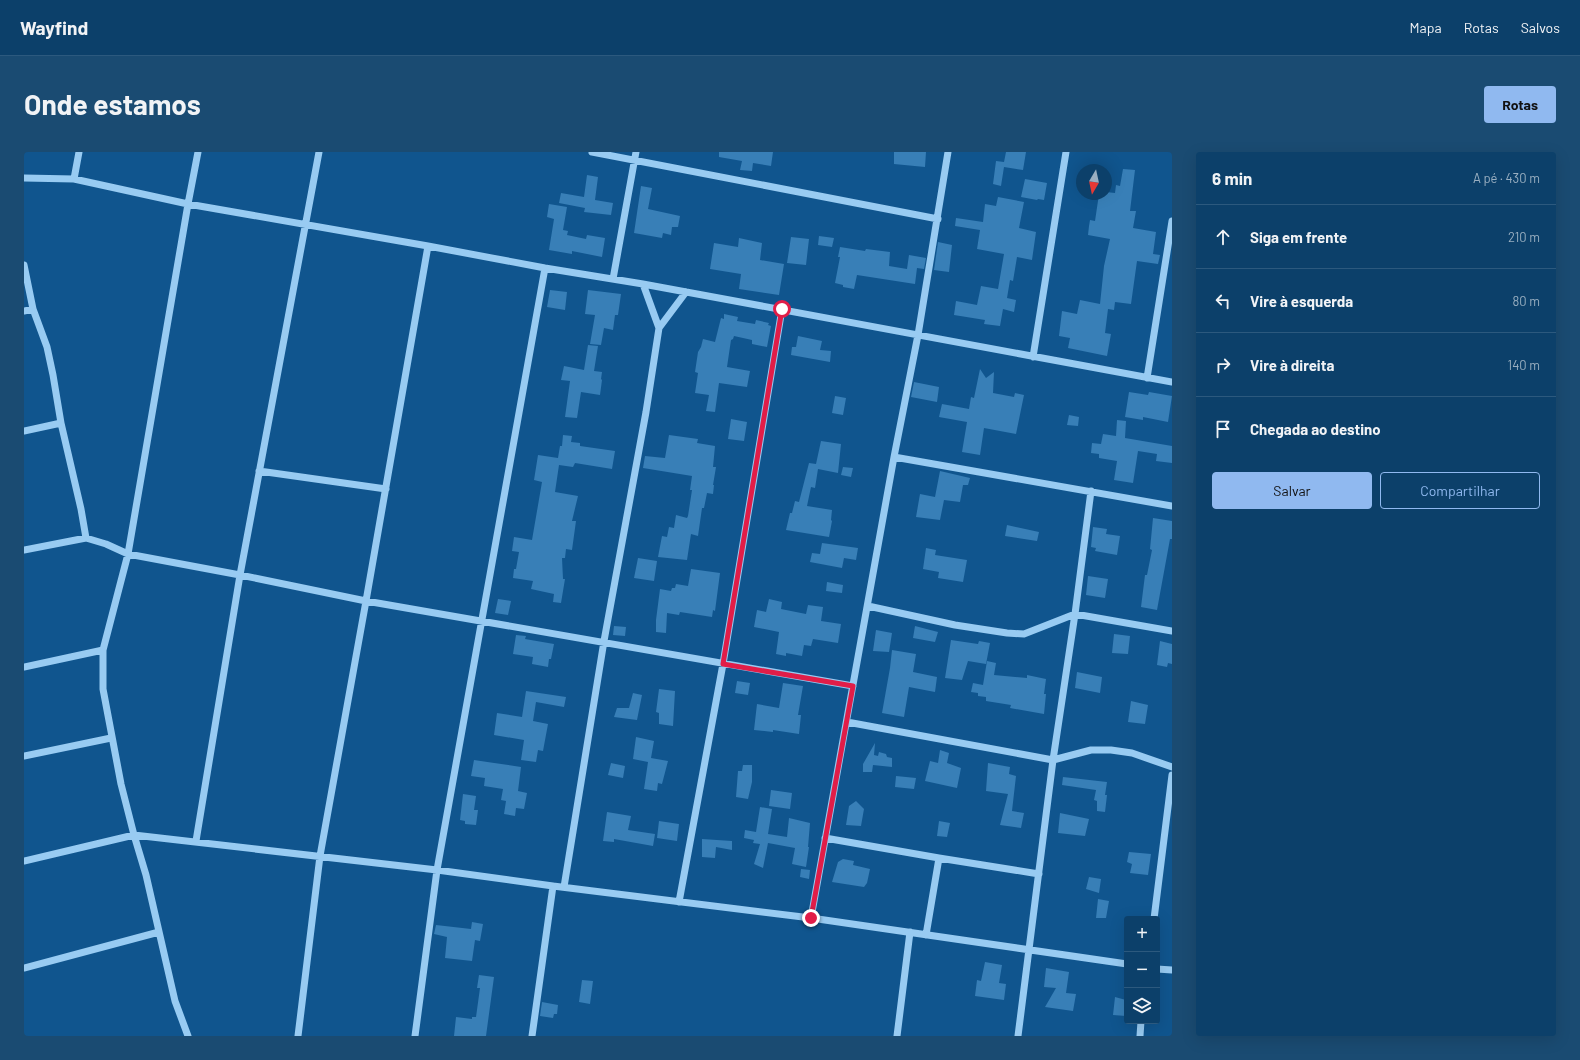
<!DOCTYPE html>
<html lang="pt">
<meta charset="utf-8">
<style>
:root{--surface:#0c406a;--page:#1a4b72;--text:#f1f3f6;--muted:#9aafc1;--line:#2c597e;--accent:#90b9f0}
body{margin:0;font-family:Barlow,sans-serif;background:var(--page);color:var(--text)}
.controls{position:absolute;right:12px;bottom:12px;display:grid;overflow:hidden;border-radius:4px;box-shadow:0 4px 16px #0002}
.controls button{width:36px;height:36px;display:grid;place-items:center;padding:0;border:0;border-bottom:1px solid var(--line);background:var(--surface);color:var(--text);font:20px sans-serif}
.compass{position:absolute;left:1052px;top:12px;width:36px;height:36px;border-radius:50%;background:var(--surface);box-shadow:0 4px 16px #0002;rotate:189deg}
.stop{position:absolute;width:12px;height:12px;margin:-9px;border:3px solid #e11d48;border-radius:50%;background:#fff}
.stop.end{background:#e11d48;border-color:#fff;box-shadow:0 1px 4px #0008}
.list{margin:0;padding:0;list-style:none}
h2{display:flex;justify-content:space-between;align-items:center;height:52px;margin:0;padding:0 16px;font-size:17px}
h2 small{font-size:13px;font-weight:400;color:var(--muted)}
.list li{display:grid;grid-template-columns:26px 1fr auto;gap:12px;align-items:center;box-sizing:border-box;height:64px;padding:0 16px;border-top:1px solid var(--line)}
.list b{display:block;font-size:15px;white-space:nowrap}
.list em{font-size:13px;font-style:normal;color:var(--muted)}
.actions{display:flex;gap:8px;padding:12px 16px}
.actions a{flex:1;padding:9px 0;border:1px solid var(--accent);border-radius:4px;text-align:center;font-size:14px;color:var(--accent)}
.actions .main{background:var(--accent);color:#111}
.icon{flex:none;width:22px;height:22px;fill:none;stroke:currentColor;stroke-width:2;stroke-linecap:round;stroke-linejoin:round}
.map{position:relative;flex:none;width:1148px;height:884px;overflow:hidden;border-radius:4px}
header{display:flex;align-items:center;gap:24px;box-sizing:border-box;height:56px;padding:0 20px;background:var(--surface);border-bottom:1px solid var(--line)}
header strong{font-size:19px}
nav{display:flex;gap:22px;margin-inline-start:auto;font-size:14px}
.intro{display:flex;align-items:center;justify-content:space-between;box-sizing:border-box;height:96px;padding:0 24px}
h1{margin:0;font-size:28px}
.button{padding:10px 18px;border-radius:4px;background:var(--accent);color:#111;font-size:14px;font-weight:700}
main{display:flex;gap:24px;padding:0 24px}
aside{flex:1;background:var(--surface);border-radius:4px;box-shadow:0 4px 16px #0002}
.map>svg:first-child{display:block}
.building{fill:#387fb7}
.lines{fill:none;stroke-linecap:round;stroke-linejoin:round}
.minor{stroke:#98cbf2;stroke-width:7}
.route{stroke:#e11d48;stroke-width:5}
</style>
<header>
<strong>Wayfind</strong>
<nav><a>Mapa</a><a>Rotas</a><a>Salvos</a></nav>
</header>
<div class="intro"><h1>Onde estamos</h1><a class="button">Rotas</a></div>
<main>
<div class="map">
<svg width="1148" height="884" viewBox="0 0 1148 884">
<rect width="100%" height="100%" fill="#10558e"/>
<path class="building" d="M695,0H749L747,14L729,11L728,19L716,18L718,9L695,5Z
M870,0H902L901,15L870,12Z
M982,0H1002L999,18L980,15L977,34L969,32L972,9L980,10Z
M1099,17L1111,18L1106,59H1112L1109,76L1132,80L1129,102L1136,103L1134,112L1113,109L1107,152L1091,150L1090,158L1084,157L1081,181L1087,182L1083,204L1044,196L1046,186L1035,184L1038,159L1053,162L1056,148L1076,152L1080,114L1086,87L1064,83L1065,74L1066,68L1071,69L1075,42H1082V40L1091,41L1092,33L1096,34Z
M563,23L574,25L571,48L589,51L587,63L560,60L561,56L535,51L537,41L560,45Z
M1001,27L1023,31L1020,48L1014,47L1013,48L997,45Z
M617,34L628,36L624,57L656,64L654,75H648L647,83L639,81L638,86L610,81Z
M974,45L1000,50L995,76L1012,80L1008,108L993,105L989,129L986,128L983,146L992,148L990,160L979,157L976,174L960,172L961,168L930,163L932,149L953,153L957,134L974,137L980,102L953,97L956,78L931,74L932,66L959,70L961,52L972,54Z
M525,52L543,55L539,78L544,79L543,83L562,87L563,83L581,86L578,105L548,99V102L525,98L530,67L523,65Z
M795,84L810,86L808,95L794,93Z
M767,85L785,87L782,113L763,111Z
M715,86L738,91L736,108L760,112L755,143L715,137L717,122L686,117L690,91L714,95Z
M914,90L928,93L925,120L910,118Z
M816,95L841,99L842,97L866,100L865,114L883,117L885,103L902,106L900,117L893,116L891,132L833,123L830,137L819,135V133L811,131L816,105H814Z
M526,138L543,140L541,158L523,155Z
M564,138L597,142L594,163H591L589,178L580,176L577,193L566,192L571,163L561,162Z
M700,162L714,165L713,169L731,172L732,168L745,171L744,173L747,174L743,195L728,192V188L710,184L709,187L707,188L703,215L726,219L723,235L695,231L691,260L682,259L685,243L671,241L674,221L671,220L674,200L677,195L679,187L691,190L697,166L700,167Z
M774,184L798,189L796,198L807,199L806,210L767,203L768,195H772Z
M564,193L574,194L570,219L578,220L577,227L578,228L576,243L557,240L553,266L541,265L546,229L537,228L540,214L560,218Z
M956,217L962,226L970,220L969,241L990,245L991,241L1000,243L992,282L960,276L956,303L938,300L943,270L915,265L918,252L945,257L947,245L950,246Z
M890,230L915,235L913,250L887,245Z
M1105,240L1124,243L1125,240L1148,244L1144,270L1119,265V268L1101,265Z
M811,244L822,246L819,263L808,261Z
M1045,263L1055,265L1054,274L1043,273Z
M707,267L723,270L720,289L704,287Z
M1093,268L1102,269L1101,286L1148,294V311L1132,309L1133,302L1114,299L1109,331L1090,328L1093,309L1075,306V302L1067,301L1068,291L1077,292L1079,282L1092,284Z
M539,283L548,284L547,290L556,291V294L591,299L588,317L551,311L549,315L535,313L531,340L554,344L548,369H552L548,398L542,397L541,406H538L539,427H541L537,451L529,450L530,442L507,437L509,429L489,426L490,417H492L495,400L488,399L490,385L508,388L518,330L510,328L514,303L534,306L536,294H538Z
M645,283L674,287L673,291L691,294L689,315H692L689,333H690L689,342L683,341L680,356H678L674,384L667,382L663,408L634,405L638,384L643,385L645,375L650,376L652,363L663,366L664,364L668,338H666L668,324L619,316L621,304L641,306Z
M797,289L817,292L814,321L794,317L791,336L787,335L783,354L808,358L807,368L808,369L805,385L762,378L766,361H768L771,349L775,350L785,311L792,312Z
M819,315L829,316L827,325L817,323Z
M916,319L946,326L944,333H939L936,350L920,348L916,368L892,365L896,342L911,345Z
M1129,366L1148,369V387H1146L1133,458L1117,455L1121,423H1123L1128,398L1126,397Z
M983,373L1015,380L1013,389L981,384Z
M1069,375L1083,377L1082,382L1096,384L1093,403L1071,399L1072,396L1067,395Z
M798,391L834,396L832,408L820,406L818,416L786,410L788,401L796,402Z
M902,396L912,398L911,403L943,408L939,430L914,426L915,420L899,417Z
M614,406L633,409L630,429L610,426Z
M667,417L696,421L691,459L689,458L688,465L656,460L655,463L643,461L642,481L632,480V468L636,437L647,439L648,436H651L652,432L664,434Z
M1064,424L1084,427L1081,446L1062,443Z
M803,430L819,433L818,441L802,439Z
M474,447L487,449L484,463L471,461Z
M745,447L758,450L757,457L782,462L784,453L799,455L797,469L817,472L814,491L789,487L787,494L780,493L778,504L762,501V504L752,502L755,480L730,475L733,458L742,460Z
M590,474L602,475L601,484L589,483Z
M891,474L914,480L911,490L889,486Z
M852,478L868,481L865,500L849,499Z
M1090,482L1106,484L1104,502L1088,501Z
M492,483L502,484L501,487L530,492L527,507H525L524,515L508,512L509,505L489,502Z
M927,488L954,492L955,489L966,491L962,512L944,509L938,528L921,526Z
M1136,489L1148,492V512L1144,511L1143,515L1133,513Z
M868,498L892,502L889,520L913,525L911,540L885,535L880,565L858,561L866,516Z
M963,509L972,511L970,523L1003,526V523L1022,527L1020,542H1022L1020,562L986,556L987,553L962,549V545L954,544V541L947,540L949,531L959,533Z
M1053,520L1078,525L1076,541L1051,536Z
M713,529L726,531L724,543L711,541Z
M759,531L779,534L774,563H777L775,582L749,578V580L730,578L733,552L755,556Z
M635,537L651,539L649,574L635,572V561L632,560Z
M502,539L542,545L540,555L512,550L509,569L524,572L519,599L514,598L512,610L497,608L500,588L470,583L473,561L498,565Z
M609,541L618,543L613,568L590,565L593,556H605Z
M1107,549L1124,553L1121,572L1104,570Z
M612,585L630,589L627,606L644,609L638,632L634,631L633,639L620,637L624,610L609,607Z
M851,591L850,603L854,604L855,600L862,602L863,605L868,606V615L849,613L848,620H839V612Z
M916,598L925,601L923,611L937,616L933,636L901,629L906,609L914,611Z
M450,608L497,615L494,639L503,641L500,657L492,656L491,664L480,662L482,649L477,648L479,637L460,634L461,626L447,624Z
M587,611L601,614L599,626L584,623Z
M964,611L986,615L985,622L992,624L988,659L1000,661L997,676L976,673L984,642L962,639Z
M719,613H728V630L724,647L712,645L714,619H718Z
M872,624L892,626L890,637L871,635Z
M1039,625L1083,630L1081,643H1083L1081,660L1073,659V649L1070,648L1072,638L1038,633Z
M747,638L768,641L766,657L745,654Z
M439,642L452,644L450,658H454L452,673L441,672V669L436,668Z
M832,649L840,657L837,674L822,673L825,654Z
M736,655L748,657L744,682L763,685L765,666L786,671L784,695H785L782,715L768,712L771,696L744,691L739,716L730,712L736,692L729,691L730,688L720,686L721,678L732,680Z
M583,660L607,664L604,678L631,682L629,694L590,687V690L579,689Z
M1036,661L1065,667L1061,684L1034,681Z
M635,669L655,672L653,689L633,686Z
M915,669L926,671L923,685L913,684Z
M678,687L708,689V698L692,695L691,706L678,705Z
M1105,700L1127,702L1124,723L1106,721L1108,712L1103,710Z
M819,707L830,709L829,713L846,717L843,731L840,735L808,730L814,710Z
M777,717L786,718L785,727L776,725Z
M1065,725L1077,727L1075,741L1062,737Z
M1074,747L1085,749L1082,766H1072Z
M448,770L459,772L456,789L451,788L448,809L421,806L423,785L410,782L412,773L447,777Z
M961,810L978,813L975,831L982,832L980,848L951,844L953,828L957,829Z
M1022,816L1045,820L1042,841L1052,842L1049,859L1021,855L1032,836L1020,835Z
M455,823L470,825L462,884H430L432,865L448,867V865H452L456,836H453Z
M558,828L569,829L566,852L555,850Z
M1091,845L1102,848V864L1089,863Z
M518,850L534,853L533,862H530L529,866L516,864Z"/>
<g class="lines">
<path class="minor" d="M568,0L914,67
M0,26L50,27L164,52L404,94L521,116L619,132L1148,230
M50,27L55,0
M0,113L9,157
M589,127L612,0
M619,132L635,176
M0,159L9,157L23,195L29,223L37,271L57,357L62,386
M1009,205L1042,0
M1123,226L1148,69
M0,279L37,271
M870,305L1148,354
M235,319L362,337
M0,398L62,386L82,392L104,402L216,423L342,449L829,534
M844,454L931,473L983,481L1000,482L1051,462L1148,479
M0,515L79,498
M823,570L1029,608L1067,598H1087L1108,601L1148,615
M0,604L87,586
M801,686L915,706L1015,722
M172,689L216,423L295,0
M0,709L110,683L413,718L529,734L787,766L1103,812
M540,735L580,489L622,260L635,176L662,140
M655,750L699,512L758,157
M787,766L870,305L894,183L924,0
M1130,767L1148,623
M902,783L915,706
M0,816L135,780
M1133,817L1148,818
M164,884L151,849L122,723L110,683L97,632L79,537V498L104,402L164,52L174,0
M274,884L296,704L342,449L404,94
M391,884L413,718L521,116
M508,884L529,734
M873,884L886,780
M994,884L1029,608L1051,462L1067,339
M1116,884L1117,869"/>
</g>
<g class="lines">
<path class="route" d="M758,157L699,512L829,534L787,766"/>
</g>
</svg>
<div class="controls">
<button>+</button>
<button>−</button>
<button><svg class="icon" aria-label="layers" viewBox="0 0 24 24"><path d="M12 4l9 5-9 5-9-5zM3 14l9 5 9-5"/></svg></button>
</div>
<svg class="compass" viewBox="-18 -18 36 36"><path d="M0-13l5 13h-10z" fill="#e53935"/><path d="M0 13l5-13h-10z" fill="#9aafc1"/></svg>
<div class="stop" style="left:758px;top:157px"></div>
<div class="stop end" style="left:787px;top:766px"></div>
</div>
<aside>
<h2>6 min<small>A pé · 430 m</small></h2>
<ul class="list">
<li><svg class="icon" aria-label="ahead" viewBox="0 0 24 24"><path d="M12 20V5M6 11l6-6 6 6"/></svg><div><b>Siga em frente</b></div><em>210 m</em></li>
<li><svg class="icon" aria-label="left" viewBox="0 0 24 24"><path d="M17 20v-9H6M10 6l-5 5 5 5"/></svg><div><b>Vire à esquerda</b></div><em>80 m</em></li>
<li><svg class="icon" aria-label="right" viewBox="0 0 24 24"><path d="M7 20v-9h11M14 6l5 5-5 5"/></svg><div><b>Vire à direita</b></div><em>140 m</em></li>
<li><svg class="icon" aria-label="arrive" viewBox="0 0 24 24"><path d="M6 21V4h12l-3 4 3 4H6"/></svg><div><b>Chegada ao destino</b></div></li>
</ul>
<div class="actions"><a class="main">Salvar</a><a>Compartilhar</a></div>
</aside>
</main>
